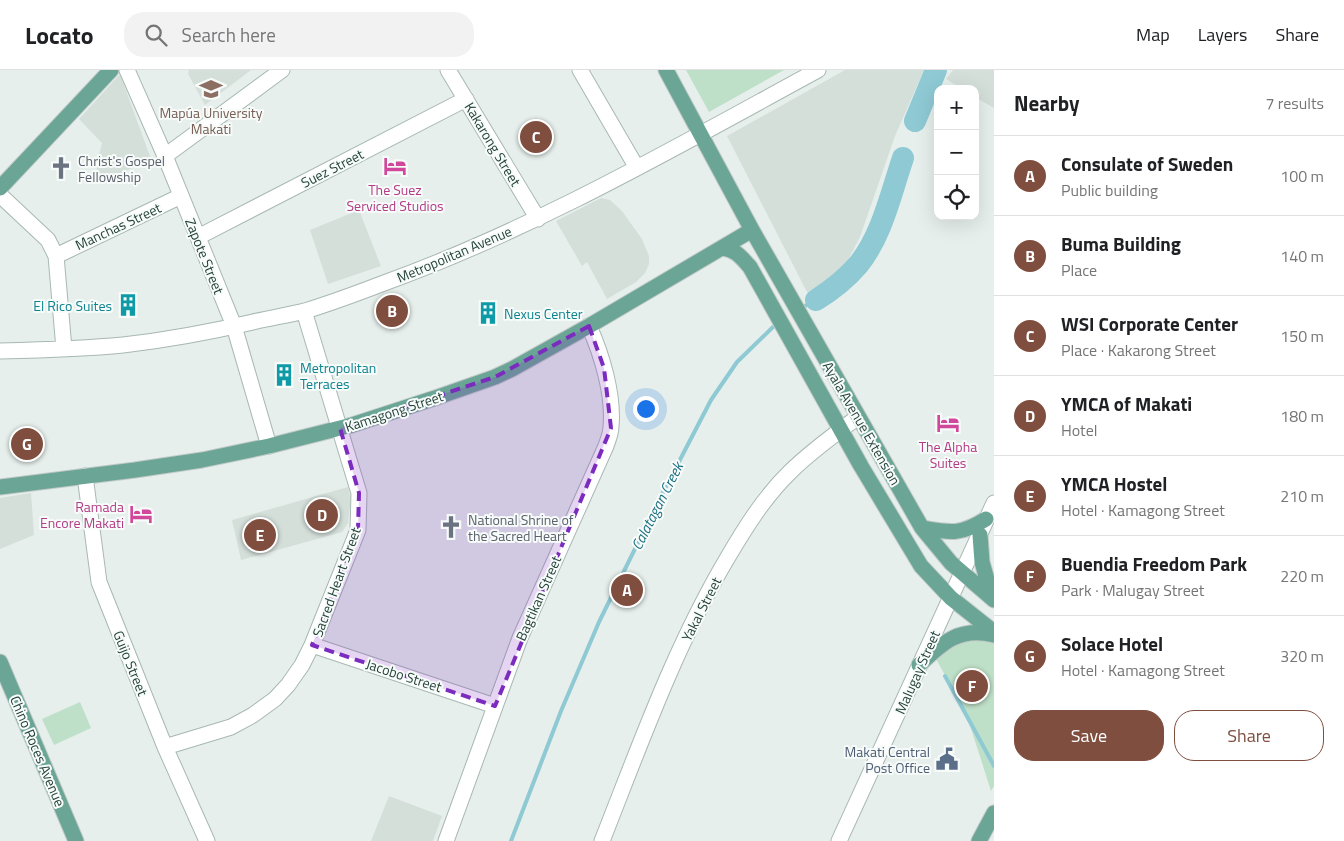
<!DOCTYPE html>
<meta charset="utf-8">
<style>
:root{--surface:#fff;--page:#f2f2f2;--text:#202124;--muted:#757577;--line:#e0e0e0;--accent:#7f4e3f}
body{margin:0;font-family:"Titillium Web",sans-serif;background:var(--page);color:var(--text)}
.controls{position:absolute;right:15px;top:15px;display:grid;overflow:hidden;border-radius:10px;box-shadow:0 5px 20px #0002}
.controls button{width:45px;height:45px;display:grid;place-items:center;padding:0;border:0;border-bottom:1px solid var(--line);background:var(--surface);color:var(--text);font:25px sans-serif}
.you{position:absolute;left:645px;top:338px;width:18px;height:18px;margin:-12px;border:4px solid #fff;border-radius:50%;background:#1a73e8;box-shadow:0 0 0 8px #1a73e833}
.badge{display:grid;place-items:center;width:32px;height:32px;border-radius:50%;background:var(--accent);color:#fff;font-size:16px;font-weight:700}
.pin{position:absolute;translate:-50% -50%;border:2px solid #fff;box-shadow:0 1px 5px #0006}
.list{margin:0;padding:0;list-style:none}
h2{display:flex;justify-content:space-between;align-items:center;height:65px;margin:0;padding:0 20px;font-size:21px}
h2 small{font-size:16px;font-weight:400;color:var(--muted)}
.list li{display:grid;grid-template-columns:32px 1fr auto;gap:15px;align-items:center;box-sizing:border-box;height:80px;padding:0 20px;border-top:1px solid var(--line)}
.list b{display:block;font-size:19px;white-space:nowrap}
.list p{margin:0;font-size:16px;white-space:nowrap;color:var(--muted)}
.list em{font-size:16px;font-style:normal;color:var(--muted)}
.actions{display:flex;gap:10px;padding:15px 20px}
.actions a{flex:1;padding:11px 0;border:1px solid var(--accent);border-radius:20px;text-align:center;font-size:18px;color:var(--accent)}
.actions .main{background:var(--accent);color:#fff}
.icon{flex:none;width:28px;height:28px;fill:none;stroke:currentColor;stroke-width:2;stroke-linecap:round;stroke-linejoin:round}
.map{position:relative;flex:none;width:994px;height:771px;overflow:hidden}
header{display:flex;align-items:center;gap:30px;box-sizing:border-box;height:70px;padding:0 25px;background:var(--surface);border-bottom:1px solid var(--line)}
header strong{font-size:24px}
nav{display:flex;gap:28px;margin-inline-start:auto;font-size:18px}
.search{width:350px;height:45px;background:var(--page);display:flex;align-items:center;gap:12px;box-sizing:border-box;padding:0 18px;border-radius:20px;color:var(--muted);font-size:19px}
main{display:flex}
aside{flex:1;background:var(--surface)}
.map>svg:first-child{display:block}
.built{fill:#d4dfda}
.green{fill:#bfe0c8}
.lines{fill:none;stroke-linecap:round;stroke-linejoin:round}
.stream{stroke:#8ec9d4;stroke-width:4}
.river{stroke:#8ec9d4;stroke-width:22}
.minor-casing{stroke:#a8b8b2;stroke-width:17}
.major-casing{stroke:#c2cac8;stroke-width:17}
.minor{stroke:#fff;stroke-width:15}
.major{stroke:#6aa596;stroke-width:15}
.marked{fill:#7b2cbf;fill-opacity:0.2;stroke:#7b2cbf;stroke-width:4;stroke-dasharray:10 6;stroke-linejoin:round}
.labels{text-anchor:middle;dominant-baseline:central;stroke-width:4;stroke-linejoin:round;paint-order:stroke}
.education-label{font-size:14px;fill:#785e54;stroke:#f7fbf9}
.street-label{font-size:14px;fill:#24423a;stroke:#f7fbf9}
.worship-label{font-size:14px;fill:#5b616d;stroke:#f7fbf9;text-anchor:start}
.hotel-label{font-size:14px;fill:#b23c85;stroke:#f7fbf9}
.culture-label{font-size:14px;fill:#0d838f;stroke:#f7fbf9;text-anchor:start}
.service-label{font-size:14px;fill:#4e5e75;stroke:#f7fbf9;text-anchor:end}
.water-label{font-size:15px;font-style:italic;fill:#1c6f80;stroke:#f7fbf9}
</style>
<header>
<strong>Locato</strong>
<div class="search"><svg class="icon" aria-label="search" viewBox="0 0 24 24"><circle cx="10" cy="10" r="6"/><path d="M15 15l6 6"/></svg>Search here</div>
<nav><a>Map</a><a>Layers</a><a>Share</a></nav>
</header>
<main>
<div class="map">
<svg width="994" height="771" viewBox="0 0 994 771">
<rect width="100%" height="100%" fill="#e6efeb"/>
<path class="built" d="M189,0H251L205,35L188,4Z
M845,0H924L895,66L860,167L849,188L831,210L807,222L727,66Z
M953,0H994V38L975,27V19H962L946,9Z
M120,4L151,89L103,112L96,97L102,73L79,49Z
M601,128L610,130L622,141L642,169L649,186V194L645,203L636,212L607,229L587,192L582,196L556,151Z
M359,140L381,196L328,214L310,160Z
M348,417L351,429L348,453L342,462L241,490L232,450Z
M31,423L34,465L0,479V428Z
M389,726L442,746L433,771H371Z"/>
<path class="green" d="M686,0H784L709,42Z
M958,565L994,568V716L991,721L967,646L934,585Z
M80,632L91,658L54,675L42,649Z"/>
<g class="lines">
<path class="stream" d="M803,237L816,230
M945,606L994,696
M511,771L561,641L599,552L657,434L711,330L737,292L773,257"/>
<path class="river" d="M915,51L936,0
M816,230C832,220 846,209 858,195C882,166 891,123 903,88"/>
<defs>
<path id="minor" d="M127,0L165,86L234,256L269,376
M448,0L538,149
M580,0L637,98
M165,86L282,0
M0,125L48,170L56,186L64,279
M198,167L466,29
M56,186L181,126
M0,281C41,280 82,279 123,275C167,270 210,262 253,252C270,248 288,245 305,241C331,233 358,223 384,213C536,158 676,77 818,0
M85,406L99,512L165,677L207,771
M312,575L495,636
M165,677L231,657L253,645L275,629L288,615L302,595L312,575L358,460L359,423L304,241
M446,771L520,568L606,376C608,370 611,363 611,357C614,325 602,285 589,256
M602,771C640,675 675,576 728,487C745,458 765,426 790,402C810,382 835,364 858,347
M839,771L994,433"/>
<path id="major" d="M666,0L752,160L922,458L951,493L994,530
M0,118L111,0
M723,178C736,180 741,187 750,197L861,396L921,496L951,528L994,562
M0,417L135,400L202,390L269,376L352,355L435,328L495,307L512,299L589,256L752,160
M922,458C951,463 961,465 986,449
M980,465L982,492L992,527
M0,592L76,771
M919,595C942,573 960,556 994,565
M979,771L994,743"/>
</defs>
<use href="#minor" class="minor-casing"/>
<use href="#major" class="major-casing"/>
<use href="#minor" class="minor"/>
<use href="#major" class="major"/>
</g>
<path class="marked" d="M589,256L604,298L611,358L495,636L312,575L358,459L359,423L340,358L495,307Z"/>
<defs>
<symbol id="university-bare" viewBox="-9 -9 18 18"><path d="M0-5L7-2L0 1L-7-2ZM-4 1L0 2.5L4 1V4Q0 6-4 4Z" fill="#8d6e63" stroke="#f7fbf9" stroke-width="2.5" paint-order="stroke"/></symbol>
<symbol id="hotel-bare" viewBox="-9 -9 18 18"><path d="M-6-4.5h1.5V1H6V5H4.5V3h-9V5H-6ZM-4 0a1.8 1.8 0 1 1 3.6 0ZM.5 0V-2.5h3Q6-2.5 6 0Z" fill="#d1479c" stroke="#f7fbf9" stroke-width="2.5" paint-order="stroke"/></symbol>
<symbol id="church-bare" viewBox="-9 -9 18 18"><path d="M-1.2-6h2.4v3.5h3.3v2.4h-3.3V6h-2.4V-.1h-3.3v-2.4h3.3Z" fill="#6b7280" stroke="#f7fbf9" stroke-width="2.5" paint-order="stroke"/></symbol>
<symbol id="building-bare" viewBox="-9 -9 18 18"><path d="M-4-6H4V6H1V3H-1V6H-4ZM-2.5-4.3h1.7v1.8h-1.7ZM.8-4.3h1.7v1.8H.8ZM-2.5-1h1.7V.8h-1.7ZM.8-1h1.7V.8H.8Z" fill="#0f9aa8" stroke="#f7fbf9" stroke-width="2.5" paint-order="stroke"/></symbol>
<symbol id="civic-bare" viewBox="-9 -9 18 18"><path d="M-.6-6.5H3V-4.5H.6V-3L4-1V1h2V6H-6V1h2V-1L-.6-3ZM-1.2 2.5V6h2.4V2.5Z" fill="#5c6f8a" stroke="#f7fbf9" stroke-width="2.5" paint-order="stroke"/></symbol>
</defs>
<g fill-rule="evenodd">
<use href="#university-bare" x="195" y="3" width="32" height="32"/>
<use href="#hotel-bare" x="379" y="80" width="32" height="32"/>
<use href="#church-bare" x="45" y="82" width="32" height="32"/>
<use href="#building-bare" x="112" y="219" width="32" height="32"/>
<use href="#building-bare" x="472" y="227" width="32" height="32"/>
<use href="#building-bare" x="268" y="289" width="32" height="32"/>
<use href="#hotel-bare" x="932" y="337" width="32" height="32"/>
<use href="#hotel-bare" x="125" y="428" width="32" height="32"/>
<use href="#church-bare" x="435" y="441" width="32" height="32"/>
<use href="#civic-bare" x="931" y="673" width="32" height="32"/>
</g>
<g class="labels">
<g class="education-label">
<text x="211" y="42">Mapúa University<tspan x="211" dy="16">Makati</tspan></text>
</g>
<g class="street-label">
<text transform="translate(493 74) rotate(59)">Kakarong Street</text>
<text transform="translate(332 98) rotate(-27)">Suez Street</text>
<text transform="translate(118 156) rotate(-25)">Manchas Street</text>
<text transform="translate(454 184) rotate(-23)">Metropolitan Avenue</text>
<text transform="translate(205 186) rotate(68)">Zapote Street</text>
<text transform="translate(394 341) rotate(-18)">Kamagong Street</text>
<text transform="translate(862 353) rotate(60)">Ayala Avenue Extension</text>
<text transform="translate(336 512) rotate(-70)">Sacred Heart Street</text>
<text transform="translate(538 528) rotate(-66)">Bagtikan Street</text>
<text transform="translate(701 539) rotate(-63)">Yakal Street</text>
<text transform="translate(131 593) rotate(68)">Guijo Street</text>
<text transform="translate(917 602) rotate(-66)">Malugay Street</text>
<text transform="translate(404 605) rotate(18)">Jacobo Street</text>
<text transform="translate(38 681) rotate(67)">Chino Roces Avenue</text>
</g>
<g class="worship-label">
<text x="78" y="90">Christ's Gospel<tspan x="78" dy="16">Fellowship</tspan></text>
<text x="468" y="449">National Shrine of<tspan x="468" dy="16">the Sacred Heart</tspan></text>
</g>
<g class="hotel-label">
<text x="395" y="119">The Suez<tspan x="395" dy="16">Serviced Studios</tspan></text>
<text x="948" y="376">The Alpha<tspan x="948" dy="16">Suites</tspan></text>
<text x="124" y="436" text-anchor="end">Ramada<tspan x="124" dy="16">Encore Makati</tspan></text>
</g>
<g class="culture-label">
<text x="112" y="235" text-anchor="end">El Rico Suites</text>
<text x="504" y="243">Nexus Center</text>
<text x="300" y="297">Metropolitan<tspan x="300" dy="16">Terraces</tspan></text>
</g>
<g class="service-label">
<text x="930" y="681">Makati Central<tspan x="930" dy="16">Post Office</tspan></text>
</g>
<g class="water-label">
<text transform="translate(657 436) rotate(-63)">Calatagan Creek</text>
</g>
</g>
</svg>
<div class="controls">
<button>+</button>
<button>−</button>
<button><svg class="icon" aria-label="locate" viewBox="0 0 24 24"><circle cx="12" cy="12" r="6"/><path d="M12 2v4M12 18v4M2 12h4M18 12h4"/></svg></button>
</div>
<div class="you"></div>
<div class="pin badge" style="left:627px;top:520px">A</div>
<div class="pin badge" style="left:392px;top:241px">B</div>
<div class="pin badge" style="left:536px;top:67px">C</div>
<div class="pin badge" style="left:322px;top:445px">D</div>
<div class="pin badge" style="left:260px;top:465px">E</div>
<div class="pin badge" style="left:972px;top:616px">F</div>
<div class="pin badge" style="left:27px;top:374px">G</div>
</div>
<aside>
<h2>Nearby<small>7 results</small></h2>
<ul class="list">
<li><span class="badge">A</span><div><b>Consulate of Sweden</b><p>Public building</p></div><em>100 m</em></li>
<li><span class="badge">B</span><div><b>Buma Building</b><p>Place</p></div><em>140 m</em></li>
<li><span class="badge">C</span><div><b>WSI Corporate Center</b><p>Place · Kakarong Street</p></div><em>150 m</em></li>
<li><span class="badge">D</span><div><b>YMCA of Makati</b><p>Hotel</p></div><em>180 m</em></li>
<li><span class="badge">E</span><div><b>YMCA Hostel</b><p>Hotel · Kamagong Street</p></div><em>210 m</em></li>
<li><span class="badge">F</span><div><b>Buendia Freedom Park</b><p>Park · Malugay Street</p></div><em>220 m</em></li>
<li><span class="badge">G</span><div><b>Solace Hotel</b><p>Hotel · Kamagong Street</p></div><em>320 m</em></li>
</ul>
<div class="actions"><a class="main">Save</a><a>Share</a></div>
</aside>
</main>
